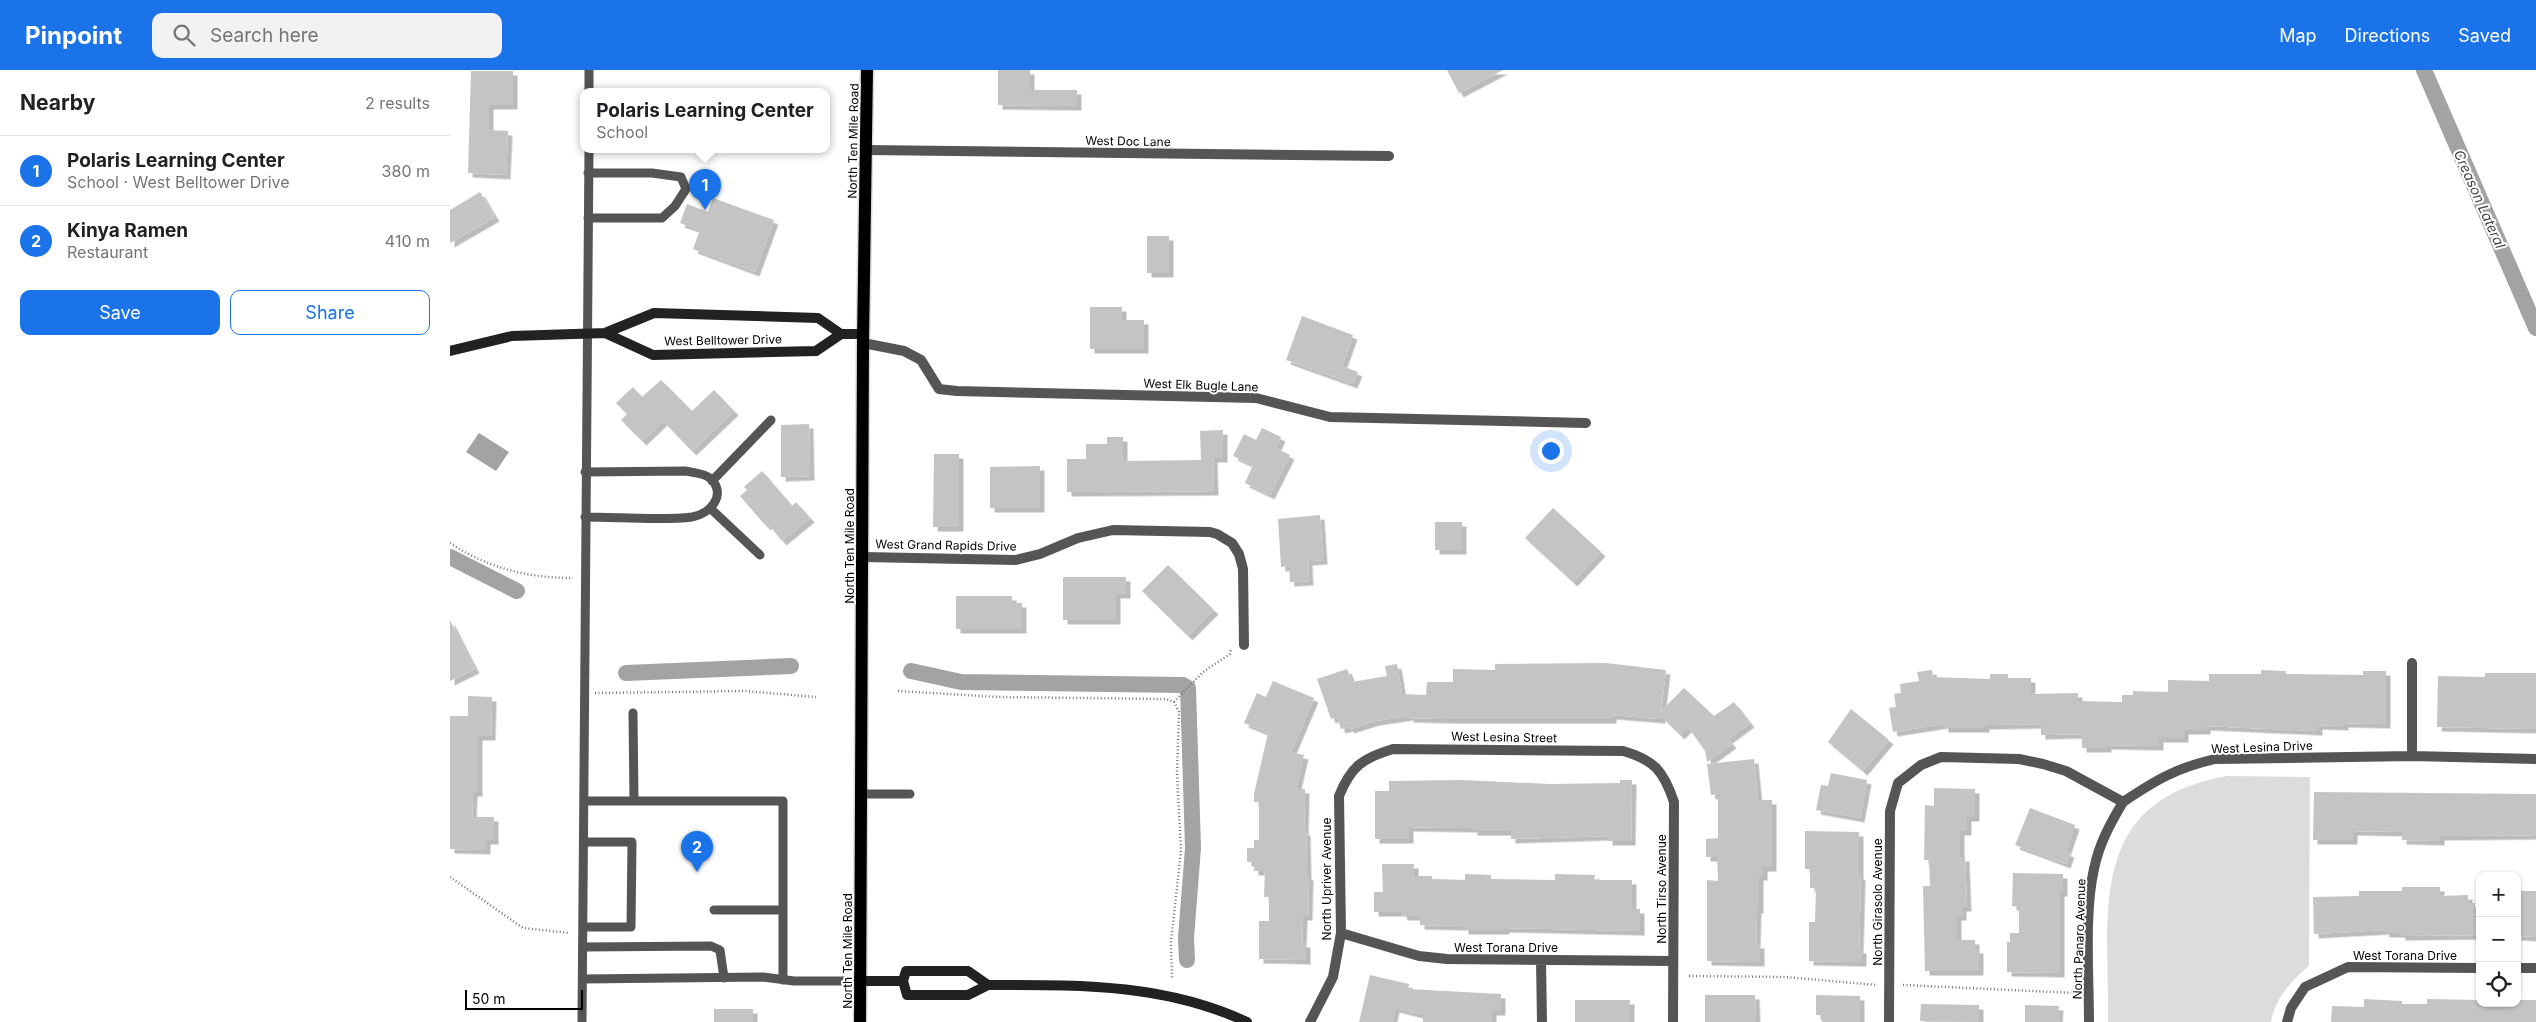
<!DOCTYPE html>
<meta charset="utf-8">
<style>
:root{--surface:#fff;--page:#f2f2f2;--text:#202124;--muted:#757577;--line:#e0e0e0;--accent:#1a73e8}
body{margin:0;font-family:Inter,sans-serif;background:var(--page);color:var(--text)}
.controls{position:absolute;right:15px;bottom:15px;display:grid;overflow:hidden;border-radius:10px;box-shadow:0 1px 4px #0004}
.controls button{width:45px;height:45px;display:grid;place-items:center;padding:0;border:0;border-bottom:1px solid var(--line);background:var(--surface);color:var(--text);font:25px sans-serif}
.scale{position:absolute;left:15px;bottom:12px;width:118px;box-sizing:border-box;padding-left:5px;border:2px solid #000;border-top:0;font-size:14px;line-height:18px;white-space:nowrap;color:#000;-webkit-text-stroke:4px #fff;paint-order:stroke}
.you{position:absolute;left:1100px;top:380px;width:18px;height:18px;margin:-12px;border:4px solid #fff;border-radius:50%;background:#1a73e8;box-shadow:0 0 0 8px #1a73e833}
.badge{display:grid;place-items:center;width:32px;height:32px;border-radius:50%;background:var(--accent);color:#fff;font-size:16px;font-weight:700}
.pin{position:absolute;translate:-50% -41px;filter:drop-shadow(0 1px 2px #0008)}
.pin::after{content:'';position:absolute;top:26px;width:18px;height:15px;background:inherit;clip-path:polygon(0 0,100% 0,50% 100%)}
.popup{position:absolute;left:130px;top:18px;width:250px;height:65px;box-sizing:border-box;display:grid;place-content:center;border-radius:10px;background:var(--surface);filter:drop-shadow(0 1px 4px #0005);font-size:16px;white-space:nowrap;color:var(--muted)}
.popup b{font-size:19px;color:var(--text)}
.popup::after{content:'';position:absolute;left:50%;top:100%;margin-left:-10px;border:10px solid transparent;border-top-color:var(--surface)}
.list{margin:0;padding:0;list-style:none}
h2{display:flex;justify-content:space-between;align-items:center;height:65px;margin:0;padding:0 20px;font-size:21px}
h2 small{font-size:16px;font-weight:400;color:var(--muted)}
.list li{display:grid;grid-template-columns:32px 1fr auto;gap:15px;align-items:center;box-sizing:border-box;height:70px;padding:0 20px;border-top:1px solid var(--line)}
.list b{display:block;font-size:19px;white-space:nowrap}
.list p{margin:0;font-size:16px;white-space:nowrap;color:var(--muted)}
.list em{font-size:16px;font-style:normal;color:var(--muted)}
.actions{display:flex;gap:10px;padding:15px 20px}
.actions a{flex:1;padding:11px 0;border:1px solid var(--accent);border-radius:10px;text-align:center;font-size:18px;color:var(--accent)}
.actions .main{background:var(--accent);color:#fff}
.icon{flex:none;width:28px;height:28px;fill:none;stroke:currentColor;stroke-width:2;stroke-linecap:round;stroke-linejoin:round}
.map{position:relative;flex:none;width:2086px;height:952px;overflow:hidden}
header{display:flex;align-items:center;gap:30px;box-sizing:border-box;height:70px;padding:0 25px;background:var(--accent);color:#fff}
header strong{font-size:24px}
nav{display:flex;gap:28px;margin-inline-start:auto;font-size:18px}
.search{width:350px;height:45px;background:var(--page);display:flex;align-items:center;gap:12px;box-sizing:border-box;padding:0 18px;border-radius:10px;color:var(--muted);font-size:19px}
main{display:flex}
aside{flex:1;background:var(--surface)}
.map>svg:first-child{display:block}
.green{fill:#dcdcdc}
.water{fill:#a3a3a3}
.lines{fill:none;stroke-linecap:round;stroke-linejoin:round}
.canal{stroke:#a3a3a3;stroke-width:16}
.building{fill:#c4c4c4;filter:url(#shadow)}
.primary-casing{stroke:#dbdbdb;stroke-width:15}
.path{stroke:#777;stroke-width:2.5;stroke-dasharray:1 2.5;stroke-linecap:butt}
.lane{stroke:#555;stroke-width:9}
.street{stroke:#555;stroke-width:10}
.secondary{stroke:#222;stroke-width:10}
.primary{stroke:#000;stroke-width:12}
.labels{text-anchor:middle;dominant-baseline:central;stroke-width:4;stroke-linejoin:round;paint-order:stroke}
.street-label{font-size:12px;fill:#000;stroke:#fff}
.water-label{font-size:14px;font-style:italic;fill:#444;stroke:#fff}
</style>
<header>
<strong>Pinpoint</strong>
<div class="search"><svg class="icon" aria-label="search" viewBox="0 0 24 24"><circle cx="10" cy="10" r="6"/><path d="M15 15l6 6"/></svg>Search here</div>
<nav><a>Map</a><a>Directions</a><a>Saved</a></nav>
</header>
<main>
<aside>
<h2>Nearby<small>2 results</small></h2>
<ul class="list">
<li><span class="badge">1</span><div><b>Polaris Learning Center</b><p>School · West Belltower Drive</p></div><em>380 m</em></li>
<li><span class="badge">2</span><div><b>Kinya Ramen</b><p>Restaurant</p></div><em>410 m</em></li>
</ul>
<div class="actions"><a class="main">Save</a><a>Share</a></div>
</aside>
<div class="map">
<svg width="2086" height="952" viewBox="0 0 2086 952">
<defs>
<filter id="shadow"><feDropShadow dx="4.5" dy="4.5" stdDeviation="0" flood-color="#0004"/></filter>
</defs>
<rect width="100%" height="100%" fill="#fff"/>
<path class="green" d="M1777,706L1860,707L1859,896C1841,911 1825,928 1821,952H1658C1659,841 1636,731 1777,706Z"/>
<path class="water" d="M29,363L59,382L46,401L16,382Z"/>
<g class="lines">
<path class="canal" d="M1974,0L2086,258
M0,487L67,521
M461,601L511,612L733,615L738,618L743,778L736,868L737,890
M176,603L341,596"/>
</g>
<path class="building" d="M548,0H580V20H627V36L548,35Z
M997,0H1053L1009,23Z
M21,1H63V35H39V60L58,61L56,105L18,103Z
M30,122L45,147L0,173V140Z
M263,128L324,150L305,202L243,179L250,160L230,153L237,134L258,142Z
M697,166H719V203H697Z
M640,237H672V250H694V279H640Z
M852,246L903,265L892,296L908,302L903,314L836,290Z
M211,310L242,341L264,320L284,341L242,381L213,351L192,371L171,350L177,344L166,333L183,317L192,327Z
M359,354L360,406L331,407V355Z
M812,358L831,367L826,378L840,385L820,425L795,413L803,395L783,386L794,364L806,370Z
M773,360V388H763L764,421L617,422V389H636V374H657V367H673V391L751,390L750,361Z
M484,384H509V457H483Z
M590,396V438H540V397Z
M312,401L342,436L346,432L360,448L332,471L318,454L316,456L290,426L297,420L294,417Z
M1103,438L1151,482L1123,512L1075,468Z
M870,445L873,490L858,491L859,511L840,512L839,496L831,497L828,449Z
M985,452H1012V480H985Z
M718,495L764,540L738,566L692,521Z
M613,507H676V524H666V550H613Z
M506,526H562V533H572V559H506Z
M0,550L25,599L0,611Z
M1156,593L1216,600L1211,641L1234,618L1264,646L1284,632L1300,653L1278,669L1282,674L1257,692L1255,681L1238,657L1230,665L1211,646V649L1162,645V649H997L959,648V646L925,651L900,659L899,657L891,659L887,647L881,649L867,609L897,599L902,612L937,606L935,596L947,594L952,624L976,625L977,612H1003V599L1045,600V594Z
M1482,600L1483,607L1540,609V604H1558V608H1581V624L1628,623V631L1672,632V625H1683V621L1718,622V610L1759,611V604H1811V600L1836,601V604L1913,605V601H1936V654L1894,653V656L1868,655V661L1756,656V660H1734V668H1709V676L1657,675V678H1632V664L1591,665V654L1535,655V658H1494V654L1443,662L1439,638L1446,637L1444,624L1451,623L1450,614L1469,611L1467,602Z
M2035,603H2086V659L1987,657L1988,606L2035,607Z
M823,611L864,628L841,682L854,685L846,719H855L854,761H856L857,806H859L858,846H853L852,873H856V890L809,889V851H819V827H814L815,801H804V792H797V778H804V770H809V732H804V724L818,663L794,653L807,623L816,627Z
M18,626L42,627L41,666H28V722H23L22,747H44V770H36V780L0,779V646H18Z
M1401,639L1439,670L1413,701L1378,672Z
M1304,689L1308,730H1322V797H1313V806H1309V839H1307L1306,874H1310V892L1257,891V810L1268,811L1267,787H1256V769L1268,768V724L1261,725L1257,694Z
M1381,703L1417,710L1410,748L1366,740L1371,715L1378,716Z
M1011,710L1100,714L1170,713V710H1182L1181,771H1158V766L1061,769V761H1023V758L959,757V769H925V721H939V711Z
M1484,718L1525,719V747H1517V761H1510V787H1515L1517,837H1512V846H1507V870H1525V879H1529V901H1475L1473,816H1480L1479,790H1474L1475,735L1484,736Z
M1864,722L2086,724V765L1990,766V771L1952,770V762L1903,761V770H1863Z
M1580,738L1625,755L1616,782L1620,783L1616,794L1565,775Z
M1355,761L1409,762V805L1411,806L1409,879H1412V892L1359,891V852H1365L1366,818H1360V799H1355Z
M932,794H964V806H982V809L1015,810V804L1041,805V809L1105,810V804L1145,805L1144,810H1182V839H1190V861L1055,858V860H1014V856L970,855V846H953L952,842H924V822H933Z
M1563,803L1613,804V822H1610V903L1557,902V872H1560V863H1569V837L1562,836Z
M1952,817H1990V826L2018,825V833H2025V839H2030V865L1951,866V863H1935V860L1864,864L1863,827L1909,826V821H1952Z
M2067,821H2086V867L2067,866Z
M920,905L959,914L958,919L1051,924V941H1042V952H973V945L945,938L942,952H909Z
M1255,925H1305L1306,952H1255Z
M1366,925L1410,926V952H1372V945H1366Z
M1914,929L1952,931V934H1977V929L2030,930V933H2067V930H2086V952H1881L1882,936L1914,937Z
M1125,930H1180V952H1125Z
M1471,934L1529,935V952L1470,951Z
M1575,935L1609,936L1608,952H1575Z
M264,939H303V952H264Z"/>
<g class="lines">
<defs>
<path id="primary" d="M410,952L413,273L417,0"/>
</defs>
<use href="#primary" class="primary-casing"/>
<path class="path" d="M0,473C38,498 78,508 123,508
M448,621L549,627L716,629L724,632L729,642L727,704L731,780L721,872L722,909
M145,623L295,621L366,627
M724,632L753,602L780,584L781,578
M0,807L73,858L120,863
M1239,906L1335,907L1427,915
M1453,915L1625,923"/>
<path class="lane" d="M139,21V0
M138,148H212L225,136L236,119L231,107L202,103H138
M262,411L321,350
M261,439L310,485
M135,447C167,447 212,451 242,447C260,444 277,425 261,409C255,403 243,403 236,401L135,402
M183,643L184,731
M411,724H460
M134,731H333V910
M134,772H182L181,857H134
M264,840H332
M134,877L261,876L270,880L274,908
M133,909L313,907L344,911H410
M132,952L139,79"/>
<path class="street" d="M417,80L939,86
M413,273L454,281L471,290L489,319L507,321L806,328L880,347L1136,353
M413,487L566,490L590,484L628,468L663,460L760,462L767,464L782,473L789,484L793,499L794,575
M1962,686V593
M891,863L969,886L997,889L1223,891
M1091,890L1092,952
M2067,898H2086
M860,952L883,907L891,863L889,726C901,696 913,688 943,679L1173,681C1205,690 1214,702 1224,732L1223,952
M1439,952L1440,741L1448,713L1471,695L1491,687L1569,689L1593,694L1616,701L1673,732C1706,710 1726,698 1765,689L1962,686L2086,689
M1639,952C1639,906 1634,842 1644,799C1649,774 1660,754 1673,732
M1837,952L1841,938L1855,917L1898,897L2030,898"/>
<path class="secondary" d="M391,264H414
M0,281L62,266L155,263L204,243L368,248L391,264L366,281L203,285L155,263
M456,901H518L538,915L518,925H457L453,911Z
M410,911H453
M538,915C628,915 713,913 797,952"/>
<use href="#primary" class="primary"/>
</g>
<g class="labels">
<g class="street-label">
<text transform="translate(403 71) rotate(-89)">North Ten Mile Road</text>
<text transform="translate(678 71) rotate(1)">West Doc Lane</text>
<text transform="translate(273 270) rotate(-1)">West Belltower Drive</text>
<text transform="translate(751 315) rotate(2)">West Elk Bugle Lane</text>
<text transform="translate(496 475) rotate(1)">West Grand Rapids Drive</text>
<text transform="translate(399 476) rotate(-90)">North Ten Mile Road</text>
<text transform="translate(1054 667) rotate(1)">West Lesina Street</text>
<text transform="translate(1812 677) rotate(-2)">West Lesina Drive</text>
<text transform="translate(876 809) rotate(-90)">North Upriver Avenue</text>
<text transform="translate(1211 819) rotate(-90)">North Tirso Avenue</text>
<text transform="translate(1427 832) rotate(-90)">North Girasolo Avenue</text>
<text transform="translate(1629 869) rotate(-88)">North Panaro Avenue</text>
<text x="1056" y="877">West Torana Drive</text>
<text transform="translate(397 881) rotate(-90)">North Ten Mile Road</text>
<text x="1955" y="885">West Torana Drive</text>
</g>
<g class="water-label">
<text transform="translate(2030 129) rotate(66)">Creason Lateral</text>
</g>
</g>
</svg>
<div class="controls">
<button>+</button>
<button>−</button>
<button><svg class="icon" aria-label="locate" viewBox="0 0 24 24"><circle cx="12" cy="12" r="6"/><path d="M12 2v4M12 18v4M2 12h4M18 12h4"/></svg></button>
</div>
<div class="scale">50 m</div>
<div class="you"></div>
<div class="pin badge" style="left:255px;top:140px">1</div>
<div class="popup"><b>Polaris Learning Center</b>School</div>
<div class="pin badge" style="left:247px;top:802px">2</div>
</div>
</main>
